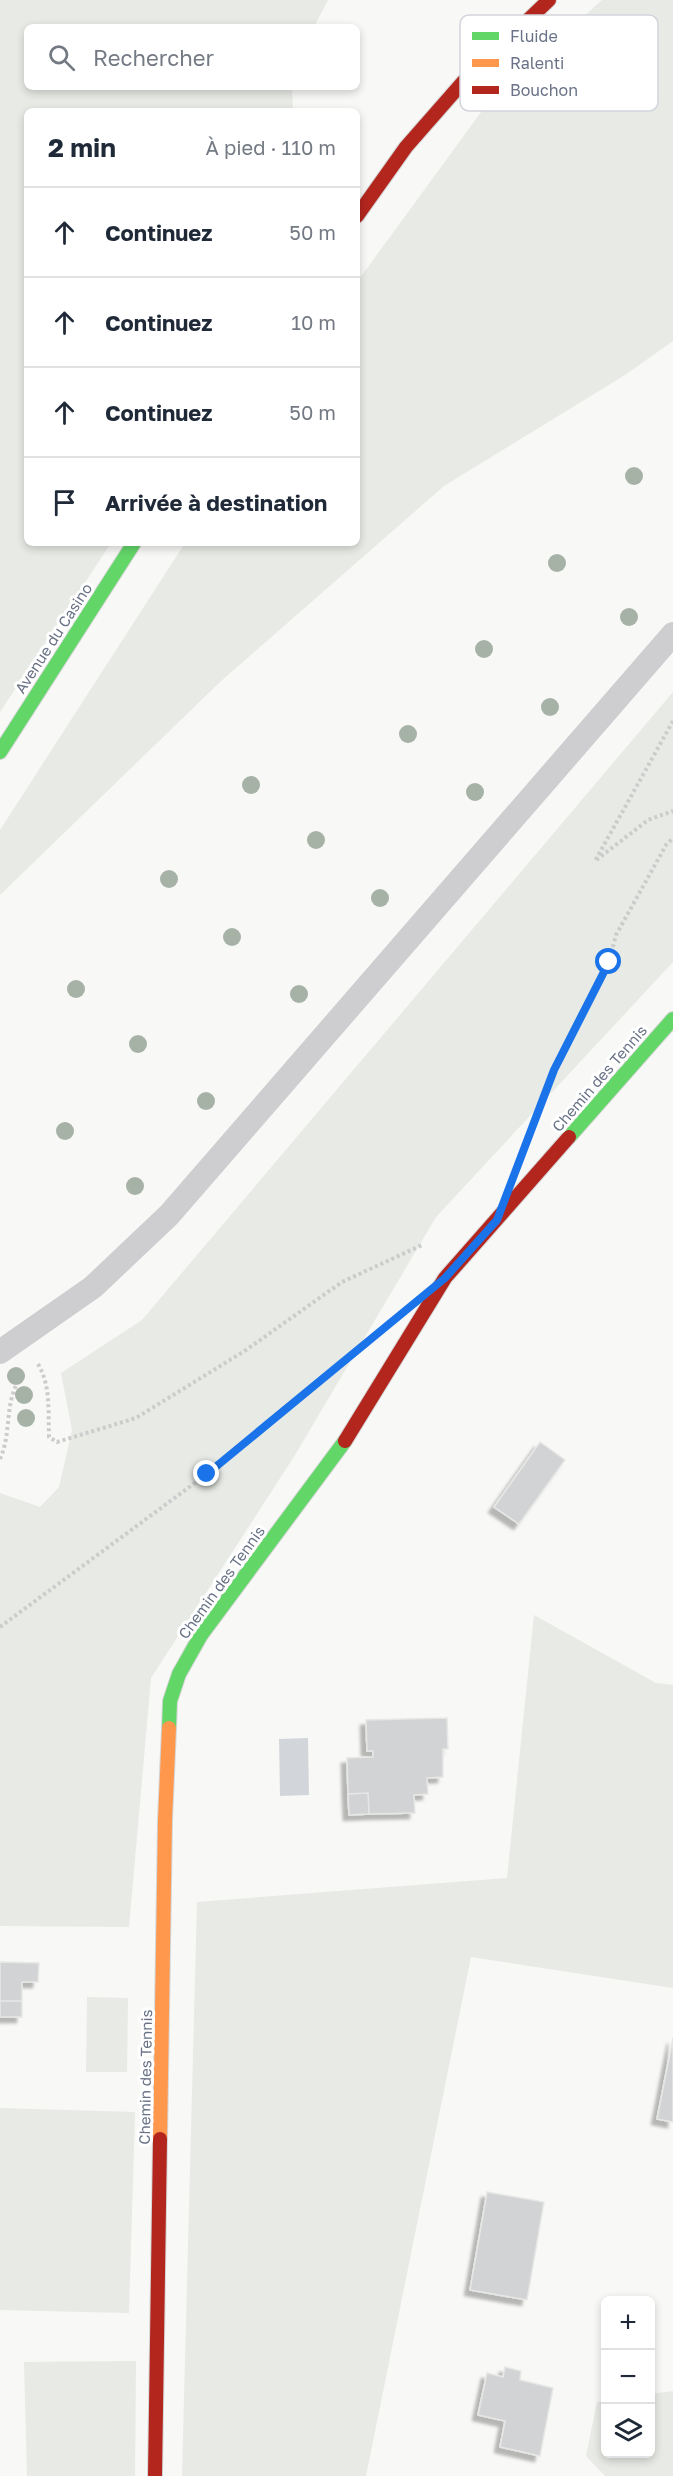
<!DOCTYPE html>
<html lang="fr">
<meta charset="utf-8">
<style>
:root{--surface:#fff;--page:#f2f2f3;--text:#1f2937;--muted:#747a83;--line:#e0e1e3}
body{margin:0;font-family:"Golos Text",sans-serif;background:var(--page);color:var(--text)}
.controls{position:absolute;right:18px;bottom:18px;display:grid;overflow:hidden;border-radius:9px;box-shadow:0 3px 9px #0003}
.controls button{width:54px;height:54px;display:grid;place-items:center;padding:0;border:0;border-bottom:2px solid var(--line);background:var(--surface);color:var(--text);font:30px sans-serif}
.stop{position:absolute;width:18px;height:18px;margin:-14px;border:4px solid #1a73e8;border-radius:50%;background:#fff}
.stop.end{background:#1a73e8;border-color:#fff;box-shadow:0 2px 6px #0008}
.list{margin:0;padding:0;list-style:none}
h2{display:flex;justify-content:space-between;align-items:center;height:78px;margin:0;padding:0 24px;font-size:26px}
h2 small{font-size:20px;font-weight:400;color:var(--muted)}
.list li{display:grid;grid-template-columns:39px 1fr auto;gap:18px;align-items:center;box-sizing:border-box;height:90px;padding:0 24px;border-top:2px solid var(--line)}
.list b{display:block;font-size:22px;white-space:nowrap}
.list em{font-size:20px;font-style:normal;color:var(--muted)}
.icon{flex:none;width:33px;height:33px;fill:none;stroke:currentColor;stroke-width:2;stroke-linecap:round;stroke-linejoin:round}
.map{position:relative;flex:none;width:673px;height:2476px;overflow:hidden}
.search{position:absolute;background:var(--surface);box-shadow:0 3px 9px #0003;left:24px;top:24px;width:336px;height:66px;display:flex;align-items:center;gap:15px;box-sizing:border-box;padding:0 21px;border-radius:9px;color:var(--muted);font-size:22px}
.panel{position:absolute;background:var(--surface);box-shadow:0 3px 9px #0003;left:24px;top:108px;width:336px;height:438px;border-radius:9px}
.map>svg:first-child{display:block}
.green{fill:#e7eae5}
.water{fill:#d2d6db}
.building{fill:#d2d3d4;stroke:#e7e7e6;stroke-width:1.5;filter:url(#shadow)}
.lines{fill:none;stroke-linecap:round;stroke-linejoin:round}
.fast-casing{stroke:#d5d6d6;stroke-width:16}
.slow-casing{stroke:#d5d6d6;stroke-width:16}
.jam-casing{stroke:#d5d6d6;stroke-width:16}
.path{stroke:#ccc;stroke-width:4;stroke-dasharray:3 3;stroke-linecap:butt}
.lane{stroke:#ceced0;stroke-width:24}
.fast{stroke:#63d668;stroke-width:14}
.slow{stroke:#ff974d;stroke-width:14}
.jam{stroke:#b3261e;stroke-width:14}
.tree{fill:#a7b2a7}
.route{stroke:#1a73e8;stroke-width:8}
.labels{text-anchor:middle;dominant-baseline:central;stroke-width:6;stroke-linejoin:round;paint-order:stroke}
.street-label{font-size:15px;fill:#697286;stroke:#fff}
.key{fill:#fff;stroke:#d2d5db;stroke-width:1.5}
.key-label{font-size:16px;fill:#697286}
</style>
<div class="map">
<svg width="673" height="2476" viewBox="0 0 673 2476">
<defs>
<filter id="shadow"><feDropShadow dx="-5.5" dy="5.5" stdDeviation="1.5" flood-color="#0004"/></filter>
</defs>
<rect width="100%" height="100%" fill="#f8f8f7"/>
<path class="green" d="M0,0H328L314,27H27V87H292L293,111H27V543H111L0,712Z
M602,0H673V341L625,375L444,486L220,682L0,895V830L185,543H357V282L487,104Z
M673,692V962L436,1217L295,1455L151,1678L129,1927L0,1926V1493L40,1507L59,1487L72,1430L61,1373L142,1320Z
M534,1615L656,1683L673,1685V1988L471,1957L366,2476H182L197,1902L507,1878Z
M87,1997L128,1998L127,2072H86Z
M0,2108L135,2112L129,2313L0,2310Z
M136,2361L135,2476H27L24,2362Z
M673,2391V2476H605L586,2456L597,2402L605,2401L606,2454H650L651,2394Z"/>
<path class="water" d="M308,1738L309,1795L280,1796L279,1739Z"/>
<path class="building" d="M540,1442L565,1460L519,1524L494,1507Z
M447,1718L448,1749H443V1777L427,1778L428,1794L414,1795L415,1813L369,1814L368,1793L348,1794L347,1758L373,1757V1751H367L366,1720Z
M368,1793L369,1814L349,1815L348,1794Z
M0,1962L39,1963L38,1982H22V2001H0Z
M0,2001H22V2017H0Z
M673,2038V2122L657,2119Z
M487,2192L544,2202L527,2300L470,2290Z
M505,2367L521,2371L520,2380L553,2388L540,2456L500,2447L505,2421L478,2415L487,2373L503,2377Z"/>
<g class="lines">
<defs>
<path id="fast" d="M0,752L134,543
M569,1137L673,1019
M169,1728L170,1701L179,1674L201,1635L345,1441"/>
<path id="slow" d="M160,2139L165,1820L169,1728"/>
<path id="jam" d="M357,216L406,147L463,82L549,0
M345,1441L445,1278L569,1137
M155,2476L160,2139"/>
</defs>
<use href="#fast" class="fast-casing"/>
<use href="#slow" class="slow-casing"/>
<use href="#jam" class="jam-casing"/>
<path class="path" d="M673,721L595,861L648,820L673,811
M536,1116L554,1070L609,962L616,935L666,845L673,838
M38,1364C51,1386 48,1411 49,1437L57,1442L136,1418L246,1350L342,1282L422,1245
M0,1459C12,1432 4,1405 19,1380
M0,1627L207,1474L352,1355"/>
<path class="lane" d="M0,1352L93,1287L169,1215L673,634"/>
<use href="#fast" class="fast"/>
<use href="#slow" class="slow"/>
<use href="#jam" class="jam"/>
</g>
<g class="tree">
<circle cx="634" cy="476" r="9"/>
<circle cx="557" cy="563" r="9"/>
<circle cx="629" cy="617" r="9"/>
<circle cx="484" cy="649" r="9"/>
<circle cx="550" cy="707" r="9"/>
<circle cx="408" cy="734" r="9"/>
<circle cx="251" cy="785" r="9"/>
<circle cx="475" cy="792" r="9"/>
<circle cx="316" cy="840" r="9"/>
<circle cx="169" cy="879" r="9"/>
<circle cx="380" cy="898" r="9"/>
<circle cx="232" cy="937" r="9"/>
<circle cx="76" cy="989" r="9"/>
<circle cx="299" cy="994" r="9"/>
<circle cx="138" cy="1044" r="9"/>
<circle cx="206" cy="1101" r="9"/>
<circle cx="65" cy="1131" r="9"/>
<circle cx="135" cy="1186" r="9"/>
<circle cx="16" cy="1376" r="9"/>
<circle cx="24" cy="1395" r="9"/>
<circle cx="26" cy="1418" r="9"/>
</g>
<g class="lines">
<path class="route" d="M207,1474L445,1278L497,1220L554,1070L609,962"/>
</g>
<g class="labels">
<g class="street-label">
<text transform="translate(53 638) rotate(-57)">Avenue du Casino</text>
<text transform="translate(599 1078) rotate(-49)">Chemin des Tennis</text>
<text transform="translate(221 1582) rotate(-54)">Chemin des Tennis</text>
<text transform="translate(145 2077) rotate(-89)">Chemin des Tennis</text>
</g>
</g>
<rect x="460" y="15" width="198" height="96" rx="9" class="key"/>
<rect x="472" y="32" width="27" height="8" fill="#63d668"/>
<rect x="472" y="59" width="27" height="8" fill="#ff974d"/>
<rect x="472" y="86" width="27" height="8" fill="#b3261e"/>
<g class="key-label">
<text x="510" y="42">Fluide</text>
<text x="510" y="69">Ralenti</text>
<text x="510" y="96">Bouchon</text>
</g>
</svg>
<div class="controls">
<button>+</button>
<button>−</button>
<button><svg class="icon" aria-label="layers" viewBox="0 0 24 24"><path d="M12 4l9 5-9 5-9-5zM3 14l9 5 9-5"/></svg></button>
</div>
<div class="stop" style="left:609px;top:962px"></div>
<div class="stop end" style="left:207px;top:1474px"></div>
<div class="search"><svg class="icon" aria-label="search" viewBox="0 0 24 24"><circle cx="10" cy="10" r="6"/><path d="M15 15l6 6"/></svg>Rechercher</div>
<section class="panel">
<h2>2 min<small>À pied · 110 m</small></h2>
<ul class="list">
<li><svg class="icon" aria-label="ahead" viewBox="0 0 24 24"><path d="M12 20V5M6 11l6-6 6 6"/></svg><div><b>Continuez</b></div><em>50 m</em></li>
<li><svg class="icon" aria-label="ahead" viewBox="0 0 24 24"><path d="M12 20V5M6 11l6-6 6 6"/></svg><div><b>Continuez</b></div><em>10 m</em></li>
<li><svg class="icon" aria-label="ahead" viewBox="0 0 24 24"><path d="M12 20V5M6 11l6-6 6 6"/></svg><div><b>Continuez</b></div><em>50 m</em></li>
<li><svg class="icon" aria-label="arrive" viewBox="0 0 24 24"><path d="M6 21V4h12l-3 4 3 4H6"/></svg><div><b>Arrivée à destination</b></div></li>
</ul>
</section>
</div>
